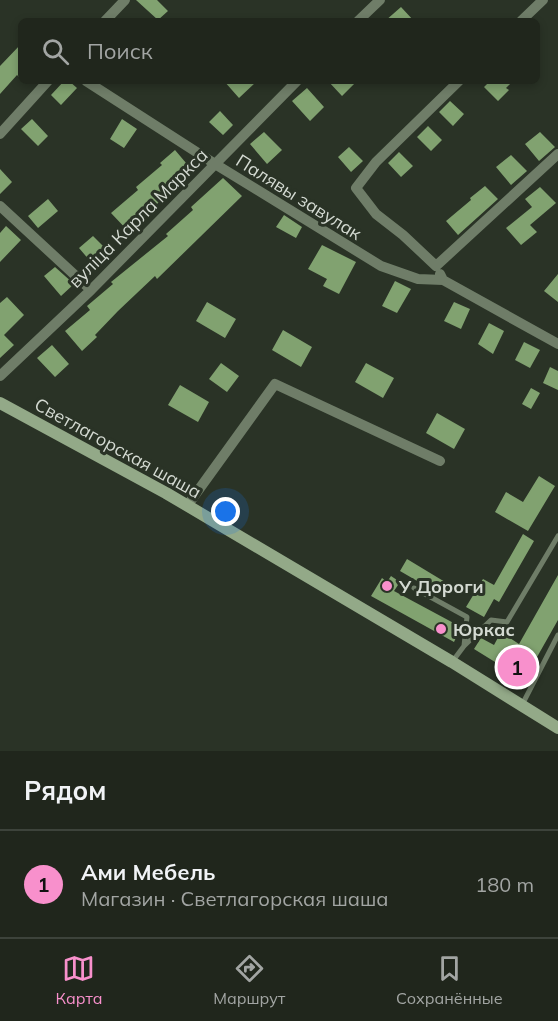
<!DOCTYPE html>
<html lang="ru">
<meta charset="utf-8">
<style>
:root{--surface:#20261c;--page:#282e25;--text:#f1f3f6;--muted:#a2a5a3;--line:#3d433b;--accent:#f890cc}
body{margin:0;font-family:Mulish,sans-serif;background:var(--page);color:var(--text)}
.you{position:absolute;left:226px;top:512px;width:21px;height:21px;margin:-15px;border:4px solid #fff;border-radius:50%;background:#1a73e8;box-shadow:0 0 0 9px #1a73e833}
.badge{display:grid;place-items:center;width:39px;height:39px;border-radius:50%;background:var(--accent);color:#111;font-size:20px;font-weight:700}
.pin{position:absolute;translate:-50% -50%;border:3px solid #fff;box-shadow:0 2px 6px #0006}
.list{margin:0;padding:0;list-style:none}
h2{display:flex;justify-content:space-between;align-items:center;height:78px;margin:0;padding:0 24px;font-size:26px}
h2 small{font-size:20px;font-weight:400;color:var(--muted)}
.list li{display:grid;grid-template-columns:39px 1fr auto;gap:18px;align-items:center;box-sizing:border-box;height:108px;padding:0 24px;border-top:2px solid var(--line)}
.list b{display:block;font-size:22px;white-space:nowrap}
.list p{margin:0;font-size:20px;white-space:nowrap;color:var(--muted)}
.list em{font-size:20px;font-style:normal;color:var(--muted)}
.icon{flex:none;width:33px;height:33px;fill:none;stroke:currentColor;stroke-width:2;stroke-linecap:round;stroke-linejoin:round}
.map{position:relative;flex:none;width:558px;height:751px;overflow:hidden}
.search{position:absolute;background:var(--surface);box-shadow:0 3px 9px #0003;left:18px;right:18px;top:18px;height:66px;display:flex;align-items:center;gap:15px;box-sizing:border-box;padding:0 21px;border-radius:9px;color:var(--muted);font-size:22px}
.sheet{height:186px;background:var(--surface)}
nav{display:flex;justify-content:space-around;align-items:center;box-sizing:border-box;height:84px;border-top:2px solid var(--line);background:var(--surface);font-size:16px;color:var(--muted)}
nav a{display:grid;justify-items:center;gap:3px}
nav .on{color:var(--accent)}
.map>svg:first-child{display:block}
.building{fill:#81a270}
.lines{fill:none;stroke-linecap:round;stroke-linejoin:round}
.lane{stroke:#6f7d68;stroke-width:5}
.street{stroke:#6f7d68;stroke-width:10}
.secondary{stroke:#93a988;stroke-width:12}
.poi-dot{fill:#f890cc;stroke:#2a3326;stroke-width:2}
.labels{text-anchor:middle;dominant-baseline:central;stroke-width:6;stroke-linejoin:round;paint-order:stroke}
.street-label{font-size:18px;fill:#d4dad2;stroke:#2a3326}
.poi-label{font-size:18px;font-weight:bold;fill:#d4dad2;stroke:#2a3326;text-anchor:start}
</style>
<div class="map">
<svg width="558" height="751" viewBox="0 0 558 751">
<rect width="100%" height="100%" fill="#2a3326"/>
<path class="building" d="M136,0H157L168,11L158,20Z
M401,7L414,21H385Z
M21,44V79L17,75L0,94V66Z
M64,81H69L77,88L61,105L51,95Z
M224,81H257L239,98Z
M328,81H357L342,96Z
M490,81H513L506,88L509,90L498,101L484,87Z
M307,88L324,107L310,121L292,101Z
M450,101L464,114L453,126L439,112Z
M220,111L233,125L223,135L209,122Z
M32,119L48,136L38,146L21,129Z
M122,119L137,129L124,148L110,139Z
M428,126L442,140L431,151L417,137Z
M264,132L282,150L267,164L250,144Z
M540,132L555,147L539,161L525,144Z
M349,147L363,161L351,172L338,157Z
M175,150L192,170L167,192L168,193L129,232L111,213L138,190L136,187L162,165L160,163Z
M399,152L413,166L401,177L388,163Z
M511,155L527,171L511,185L496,167Z
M0,169L12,182L0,194Z
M223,178L242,196L157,279L155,276L118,311L95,335L97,337L82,351L65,331L90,310L87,306L113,284L111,282L168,236L166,234L193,210L191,207Z
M485,186L498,199L458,235L446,221L471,200L470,198Z
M540,187L556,203L530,225L537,232L521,245L506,228L532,207L525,199Z
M48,199L58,211L38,228L28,216Z
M284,215L302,227L296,238L276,227Z
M6,226L21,240L0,262V233Z
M93,236L111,254L96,268L79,248Z
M322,245L356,262L339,294L323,286L327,279L308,269Z
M55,267L74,284L61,296L44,276Z
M558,274V302L544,291Z
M395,281L411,289L397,313L382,306Z
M7,297L24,315L4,335L14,345L0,358V303Z
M207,302L236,319L225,338L196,321Z
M454,302L470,309L461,329L444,321Z
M489,323L504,331L493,354L478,344Z
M283,330L312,347L301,367L272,350Z
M524,342L540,350L530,368L515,360Z
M52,345L69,364L55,377L37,358Z
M221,363L239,376L227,392L209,379Z
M366,363L394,378L383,398L355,382Z
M550,367L558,371V390L543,383Z
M180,385L209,402L198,422L168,405Z
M531,388L540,393L531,409L522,404Z
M437,413L465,429L454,449L426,433Z
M539,476L555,486L528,531L495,512L506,492L523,502Z
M523,534L534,541L499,602L494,599L484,617L466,607L483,579L494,585Z
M407,559L450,585L443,596L400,571Z
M558,575V620L524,680L474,649L481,638L494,645L501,632L519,644Z
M391,576L400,582L394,591L461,627L454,642L371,596L382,578L387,582Z"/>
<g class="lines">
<path class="lane" d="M414,588L467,617L464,646
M452,662L464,646L491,620L507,622L558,536
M522,705L558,635"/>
<path class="street" d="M105,21L125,0
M358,21L380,0
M521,21L543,0
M86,81L215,164L381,266L418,279L443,280
M459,81L376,162L356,188L376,214L403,235L436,266L558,154
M0,134L48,81
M0,206L91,290
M440,274L443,280L558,344
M0,376L91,290L297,81
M187,506L275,384L440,461"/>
<path class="secondary" d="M0,403L166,493L452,662L558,728"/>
</g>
<g class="poi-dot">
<circle cx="387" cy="586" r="6"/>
<circle cx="441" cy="629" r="6"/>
</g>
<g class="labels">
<g class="street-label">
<text transform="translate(299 197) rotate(32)">Палявы завулак</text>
<text transform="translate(138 218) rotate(-45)">вуліца Карла Маркса</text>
<text transform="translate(118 448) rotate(29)">Светлагорская шаша</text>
</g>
<g class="poi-label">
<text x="399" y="586">У Дороги</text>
<text x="453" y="629">Юркас</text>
</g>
</g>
</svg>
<div class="you"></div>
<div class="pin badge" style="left:517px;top:667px">1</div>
<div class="search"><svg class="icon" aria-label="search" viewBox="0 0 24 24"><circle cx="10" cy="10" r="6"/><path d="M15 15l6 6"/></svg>Поиск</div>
</div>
<section class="sheet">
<h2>Рядом<small></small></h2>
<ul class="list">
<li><span class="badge">1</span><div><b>Ами Мебель</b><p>Магазин · Светлагорская шаша</p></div><em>180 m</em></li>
</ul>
</section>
<nav>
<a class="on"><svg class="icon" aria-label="map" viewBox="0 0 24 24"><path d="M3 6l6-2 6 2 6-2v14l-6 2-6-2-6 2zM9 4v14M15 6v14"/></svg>Карта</a>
<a><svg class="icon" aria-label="directions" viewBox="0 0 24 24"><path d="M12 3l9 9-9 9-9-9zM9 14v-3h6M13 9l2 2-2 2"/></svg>Маршрут</a>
<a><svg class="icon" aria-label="saved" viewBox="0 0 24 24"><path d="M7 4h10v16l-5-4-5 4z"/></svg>Сохранённые</a>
</nav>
